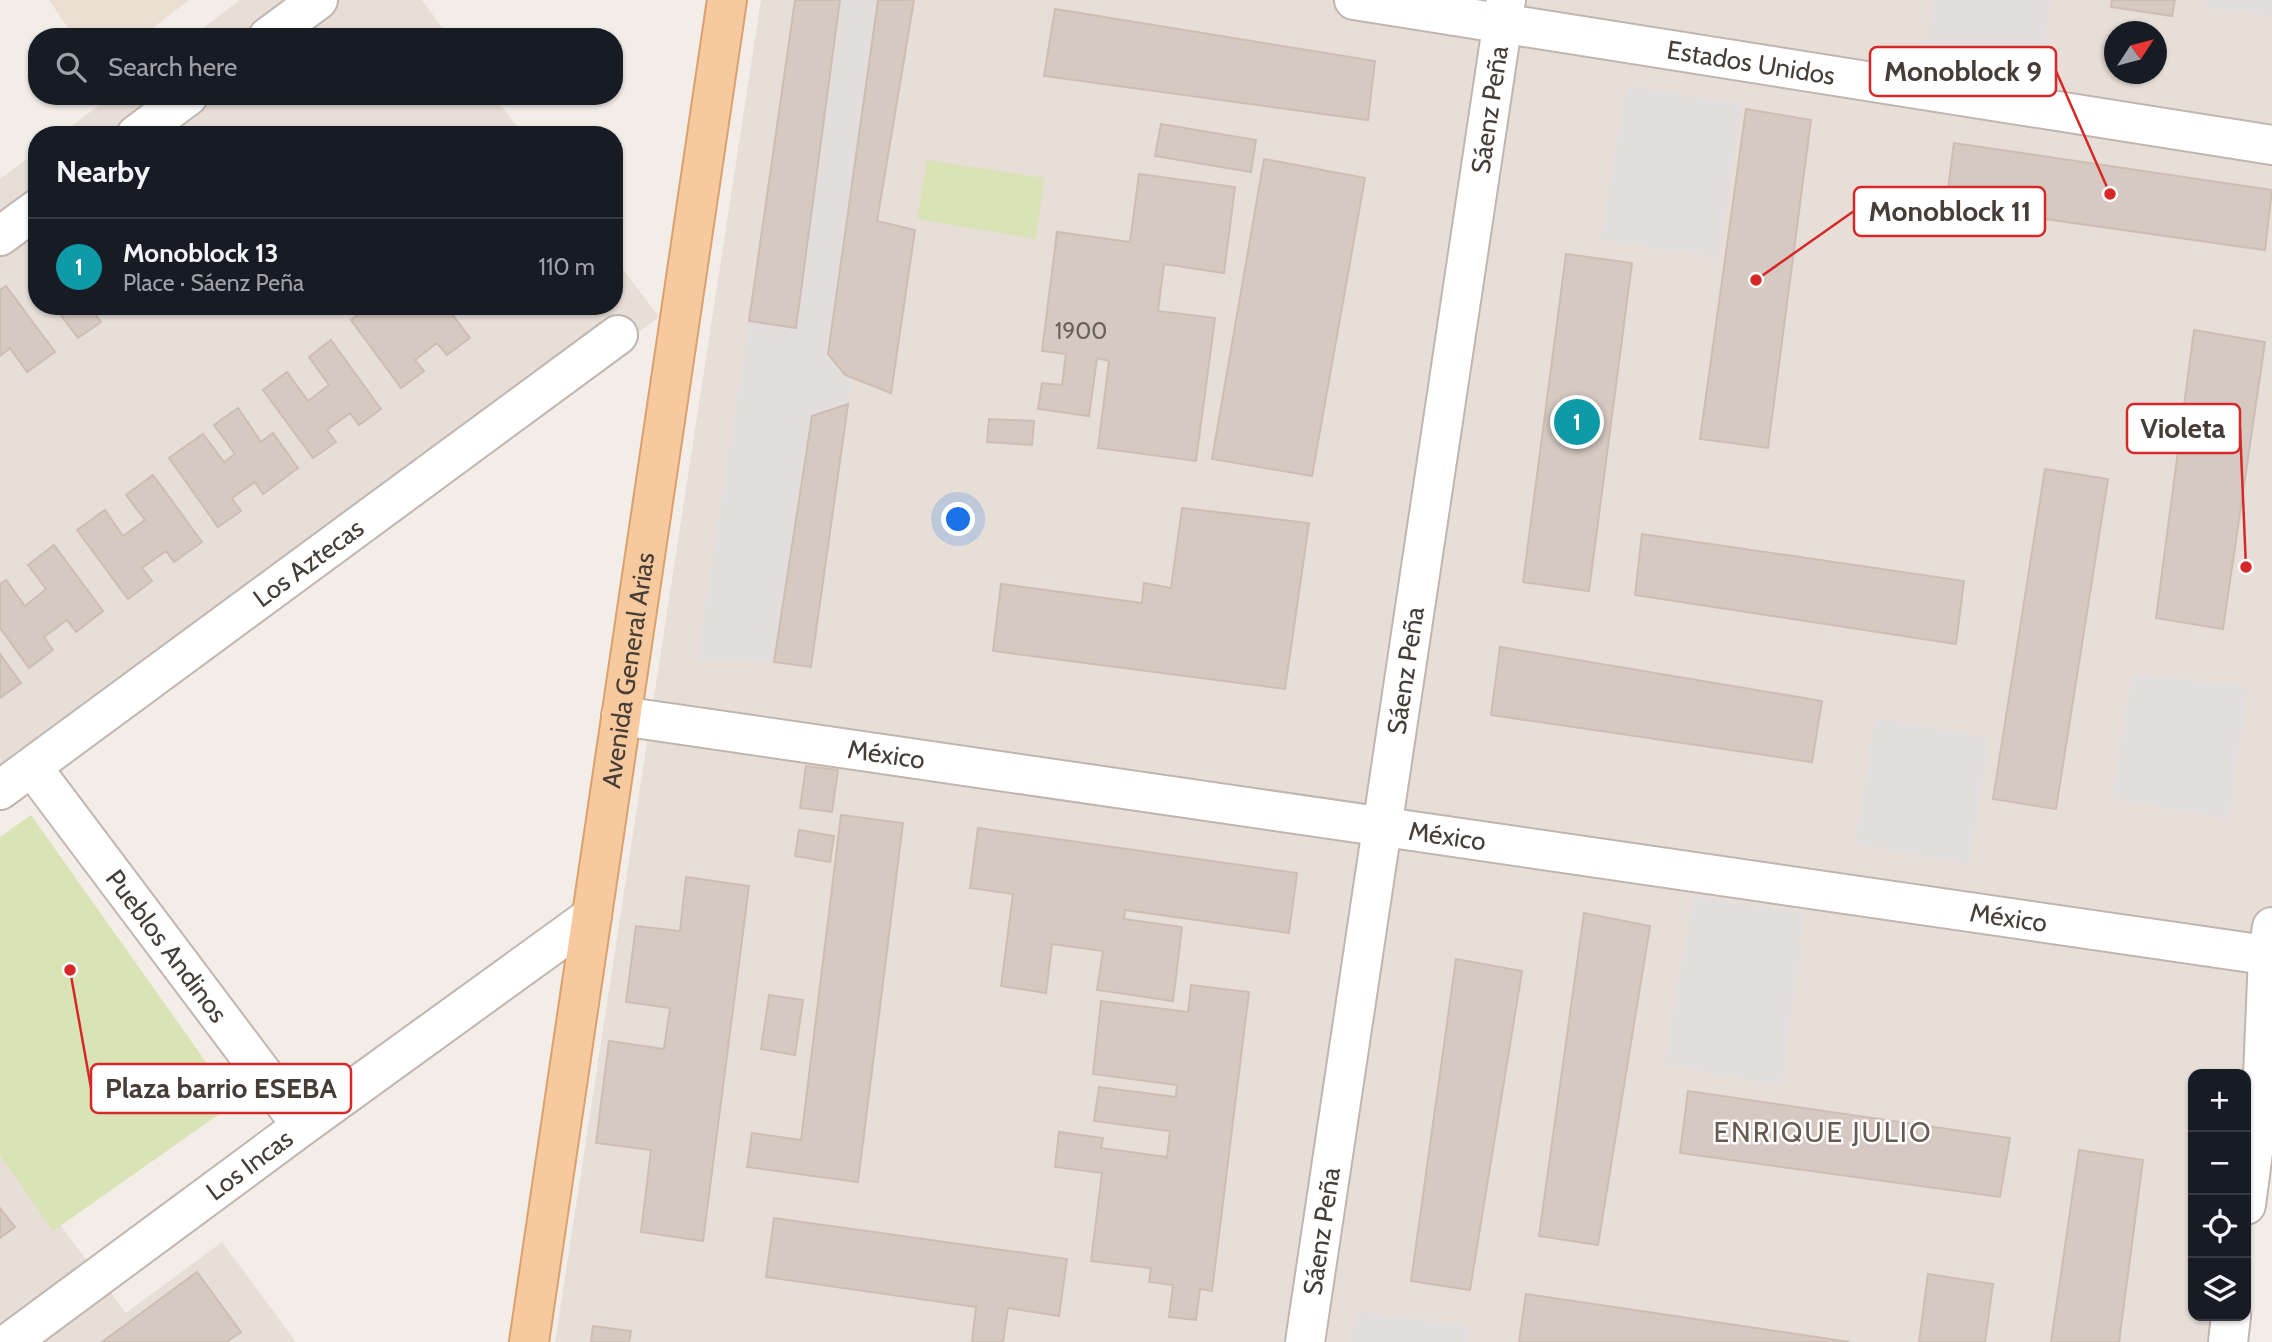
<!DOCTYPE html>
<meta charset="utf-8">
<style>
:root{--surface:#171b24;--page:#242831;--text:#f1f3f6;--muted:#9ea1a6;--line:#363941;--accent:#0f766e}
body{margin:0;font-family:Cabin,sans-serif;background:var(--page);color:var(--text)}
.controls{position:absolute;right:21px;bottom:21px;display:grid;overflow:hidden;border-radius:14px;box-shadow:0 2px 5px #0004}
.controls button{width:63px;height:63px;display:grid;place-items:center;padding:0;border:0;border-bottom:2px solid var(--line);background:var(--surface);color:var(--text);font:35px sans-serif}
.compass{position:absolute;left:2104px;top:21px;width:63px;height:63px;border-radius:50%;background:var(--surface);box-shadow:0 2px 5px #0004;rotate:54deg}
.you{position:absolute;left:959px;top:520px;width:24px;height:24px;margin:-18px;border:5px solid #fff;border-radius:50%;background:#1a73e8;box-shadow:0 0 0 10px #1a73e833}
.badge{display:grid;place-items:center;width:46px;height:46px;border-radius:50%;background:var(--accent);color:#fff;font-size:23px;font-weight:700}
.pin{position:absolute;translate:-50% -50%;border:4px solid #fff;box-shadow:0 2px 7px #0006}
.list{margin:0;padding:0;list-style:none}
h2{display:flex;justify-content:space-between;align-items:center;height:91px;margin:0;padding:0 28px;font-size:30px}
h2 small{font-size:23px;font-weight:400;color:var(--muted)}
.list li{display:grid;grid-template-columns:46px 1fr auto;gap:21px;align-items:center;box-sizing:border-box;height:98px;padding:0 28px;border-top:2px solid var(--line)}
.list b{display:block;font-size:26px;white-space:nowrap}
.list p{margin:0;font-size:23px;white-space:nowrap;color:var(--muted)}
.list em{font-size:23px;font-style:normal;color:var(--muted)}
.icon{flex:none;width:38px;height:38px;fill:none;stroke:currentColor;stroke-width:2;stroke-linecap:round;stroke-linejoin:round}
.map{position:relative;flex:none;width:2272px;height:1342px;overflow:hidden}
.search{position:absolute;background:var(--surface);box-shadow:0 2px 5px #0004;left:28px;top:28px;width:595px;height:77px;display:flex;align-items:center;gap:18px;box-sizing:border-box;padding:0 24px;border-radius:28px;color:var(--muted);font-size:26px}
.panel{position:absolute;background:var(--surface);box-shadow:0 2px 5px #0004;left:28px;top:126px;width:595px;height:189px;border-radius:28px}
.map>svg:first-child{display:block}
.residential{fill:#e6ded7;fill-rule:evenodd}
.education{fill:#ebdfd3}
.green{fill:#d9e3b5}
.parking{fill:#e1dedd}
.building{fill:#d6c9c2;stroke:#cebdb3;stroke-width:2}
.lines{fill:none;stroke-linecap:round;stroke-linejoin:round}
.minor-casing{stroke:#c0b6af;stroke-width:42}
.major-casing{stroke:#daa16f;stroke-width:42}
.minor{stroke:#fff;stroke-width:38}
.major{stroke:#f6c99e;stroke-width:38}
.labels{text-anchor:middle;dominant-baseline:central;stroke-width:5;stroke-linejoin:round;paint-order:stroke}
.number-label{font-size:23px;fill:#6a605a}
.street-label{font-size:26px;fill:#463d37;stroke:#fff}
.neighbourhood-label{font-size:28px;letter-spacing:2px;fill:#675850;stroke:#fff}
.leader{fill:none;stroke:#d62828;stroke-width:2.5}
.callout-dot{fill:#d62828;stroke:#fff;stroke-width:2.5}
.callout{fill:#fff;stroke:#d62828;stroke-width:2.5}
.callout-label{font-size:28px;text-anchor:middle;font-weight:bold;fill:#463d37}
</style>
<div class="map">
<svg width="2272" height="1342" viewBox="0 0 2272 1342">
<rect width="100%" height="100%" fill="#f3ede8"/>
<path class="residential" d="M240,0H422L449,37H191Z
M761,0H2272V996L2246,1074H2193V1316H2223L2219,1342H555ZM2114,32H2156V74H2114Z
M111,96H494L523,135H60Z
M37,152V306H614V257L659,317L0,810V179Z
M0,1144L126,1313L222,1242L296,1342H0Z"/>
<path class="education" d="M49,0H189L141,37H74Z"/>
<path class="green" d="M927,160L1044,178L1036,239L917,219Z
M31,815L235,1103L53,1231L0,1155V837Z"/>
<path class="parking" d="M795,0H914L848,404L811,667L774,662L697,658L749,321Z
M1933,0H2050L2040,74L1924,57Z
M2207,0H2272V16L2206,7Z
M1627,86L1742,104L1719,258L1600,239Z
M2132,673L2248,688L2228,819L2112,798Z
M1875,718L1990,738L1969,864L1855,844Z
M1693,896L1805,913L1781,1086L1664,1064Z
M1357,1311L1470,1327L1467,1342H1351Z"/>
<path class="building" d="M795,0H840L796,328L749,321Z
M878,0H914L877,221L915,230L891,393L845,375L828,354Z
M2112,0H2175L2172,16L2111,7Z
M1055,9L1375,61L1368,120L1044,76Z
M1746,109L1811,120L1768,448L1700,439Z
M1161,124L1256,140L1251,172L1155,156Z
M1954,143L2272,190L2265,250L1946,205Z
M1264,159L1365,178L1312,476L1212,459Z
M1139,174L1235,187L1224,273L1164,264L1158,311L1215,318L1196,461L1098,448L1109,361L1097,358L1089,416L1038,409L1042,383L1062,385L1066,354L1042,351L1057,232L1130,242Z
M1566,254L1632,263L1589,591L1523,582Z
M6,286L55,352L27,372L10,348L0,356V290Z
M54,306H89L101,322L78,338Z
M369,306H378L380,309L383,306H446L470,338L447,355L437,343L415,360L424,371L401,388L351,320Z
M2194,330L2265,342L2223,629L2156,618Z
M331,340L381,409L359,425L350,413L327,430L336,442L313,458L263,390L287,372L308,401L329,385L309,357Z
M848,404L811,667L774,662L812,416Z
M238,408L261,442L273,433L298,468L263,494L255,482L232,498L241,511L218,527L169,458L203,434L224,462L235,454L214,425Z
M989,419L1034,421L1032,445L987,442Z
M2045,469L2108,479L2056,809L1993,799Z
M153,475L202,542L174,562L166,551L142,568L152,581L128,599L77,530L105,510L123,536L145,520L126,495Z
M1182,508L1309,523L1285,689L993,651L1001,584L1142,603L1144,583L1171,588Z
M1642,534L1964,581L1956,644L1635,595Z
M54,545L103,611L76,632L67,620L44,637L53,650L29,668L0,628V584L6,580L25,606L46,589L28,565Z
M1500,647L1822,701L1812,762L1491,715Z
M0,654L21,683L0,698Z
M806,766L838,770L832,812L800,808Z
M841,815L903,823L858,1182L747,1167L752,1133L801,1140Z
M978,828L1297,873L1289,933L1125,910L1124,919L1182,927L1173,1001L1097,990L1103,951L1052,944L1046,993L1001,986L1013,894L970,888Z
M799,830L834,836L830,862L795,856Z
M686,877L749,886L703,1241L641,1232L651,1150L596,1143L609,1041L664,1049L670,1008L626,1002L636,926L680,931Z
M1584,913L1650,926L1598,1245L1539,1236Z
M1456,959L1522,971L1470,1290L1411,1281Z
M1191,985L1249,992L1212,1291L1200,1289L1196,1320L1169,1317L1173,1285L1149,1282L1151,1268L1091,1261L1102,1173L1055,1167L1059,1132L1103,1138L1101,1148L1167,1157L1170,1131L1094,1121L1099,1087L1176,1097L1177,1085L1093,1074L1101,1001L1188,1012Z
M769,995L803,1000L795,1055L761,1049Z
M1688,1091L2010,1138L2000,1197L1680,1153Z
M2079,1150L2143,1160L2119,1342H2051Z
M0,1208L15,1227L0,1238Z
M774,1218L1067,1259L1059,1316L1008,1308L1003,1342H972L976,1307L766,1277Z
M197,1272L241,1332L226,1342H102Z
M1928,1274L1993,1284L1985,1342H1919Z
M1526,1294L1850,1342H1519Z
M593,1326L631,1331L629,1342H591Z"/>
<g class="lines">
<defs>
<g id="minor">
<path id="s1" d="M1354,0L2272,145"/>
<path d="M268,37L318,0"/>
<path d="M136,135L188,96"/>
<path d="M0,236L37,209"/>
<path id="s2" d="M621,716L2272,956"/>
<path id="s3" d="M32,767L302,1126"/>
<path id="s4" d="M0,790L618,335"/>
<path d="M2246,1205L2263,1077L2268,955L2272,927"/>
<path id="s5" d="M10,1342L302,1126L592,916"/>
<path id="s6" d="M1305,1342L1506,0"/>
<path d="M2228,1342L2231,1316"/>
</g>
<g id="major">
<path id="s7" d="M529,1342L727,0"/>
</g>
</defs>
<use href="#minor" class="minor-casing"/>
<use href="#major" class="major-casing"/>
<use href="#minor" class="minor"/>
<use href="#major" class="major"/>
</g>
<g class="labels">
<g class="number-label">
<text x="1081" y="331">1900</text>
</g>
<g class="street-label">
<text stroke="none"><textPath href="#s1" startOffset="402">Estados Unidos</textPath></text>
<text stroke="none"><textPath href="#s6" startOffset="1246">Sáenz Peña</textPath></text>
<text stroke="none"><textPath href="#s4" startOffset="383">Los Aztecas</textPath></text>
<text stroke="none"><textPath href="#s7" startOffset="679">Avenida General Arias</textPath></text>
<text stroke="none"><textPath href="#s6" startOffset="679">Sáenz Peña</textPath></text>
<text stroke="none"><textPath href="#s2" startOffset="268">México</textPath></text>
<text stroke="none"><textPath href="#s2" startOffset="835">México</textPath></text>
<text stroke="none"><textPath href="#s2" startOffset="1402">México</textPath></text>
<text stroke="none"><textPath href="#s3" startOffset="224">Pueblos Andinos</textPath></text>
<text stroke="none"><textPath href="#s5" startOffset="298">Los Incas</textPath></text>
<text stroke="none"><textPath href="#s6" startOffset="112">Sáenz Peña</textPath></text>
</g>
<g class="neighbourhood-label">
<text x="1823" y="1132">ENRIQUE JULIO</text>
</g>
</g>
<path class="leader" d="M2110 194L2056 71M1756 280L1854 211M2246 567L2240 428M70 970L91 1088"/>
<g class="callout-dot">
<circle cx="2110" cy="194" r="7"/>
<circle cx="1756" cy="280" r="7"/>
<circle cx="2246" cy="567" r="7"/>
<circle cx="70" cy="970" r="7"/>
</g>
<g class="callout">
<rect x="1870" y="47" width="186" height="49" rx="7"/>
<rect x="1854" y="187" width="191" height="49" rx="7"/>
<rect x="2127" y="404" width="113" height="49" rx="7"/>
<rect x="91" y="1064" width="260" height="49" rx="7"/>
</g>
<g class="callout-label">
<text x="1963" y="81">Monoblock 9</text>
<text x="1950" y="221">Monoblock 11</text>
<text x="2183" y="438">Violeta</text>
<text x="221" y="1098">Plaza barrio ESEBA</text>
</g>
</svg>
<div class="controls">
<button>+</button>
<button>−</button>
<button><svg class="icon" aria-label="locate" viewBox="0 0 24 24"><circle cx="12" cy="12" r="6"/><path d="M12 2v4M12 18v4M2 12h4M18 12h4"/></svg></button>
<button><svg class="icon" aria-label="layers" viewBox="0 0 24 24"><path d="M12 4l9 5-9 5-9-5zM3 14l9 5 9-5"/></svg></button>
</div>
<svg class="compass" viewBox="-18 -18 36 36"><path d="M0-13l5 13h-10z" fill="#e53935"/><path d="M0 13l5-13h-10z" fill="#9ea1a6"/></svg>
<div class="you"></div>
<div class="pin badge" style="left:1577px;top:422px;background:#0f9aa8">1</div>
<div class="search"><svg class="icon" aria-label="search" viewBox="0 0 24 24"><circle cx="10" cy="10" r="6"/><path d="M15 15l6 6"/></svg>Search here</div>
<section class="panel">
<h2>Nearby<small></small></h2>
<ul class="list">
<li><span class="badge" style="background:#0f9aa8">1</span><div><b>Monoblock 13</b><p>Place · Sáenz Peña</p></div><em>110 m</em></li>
</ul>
</section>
</div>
